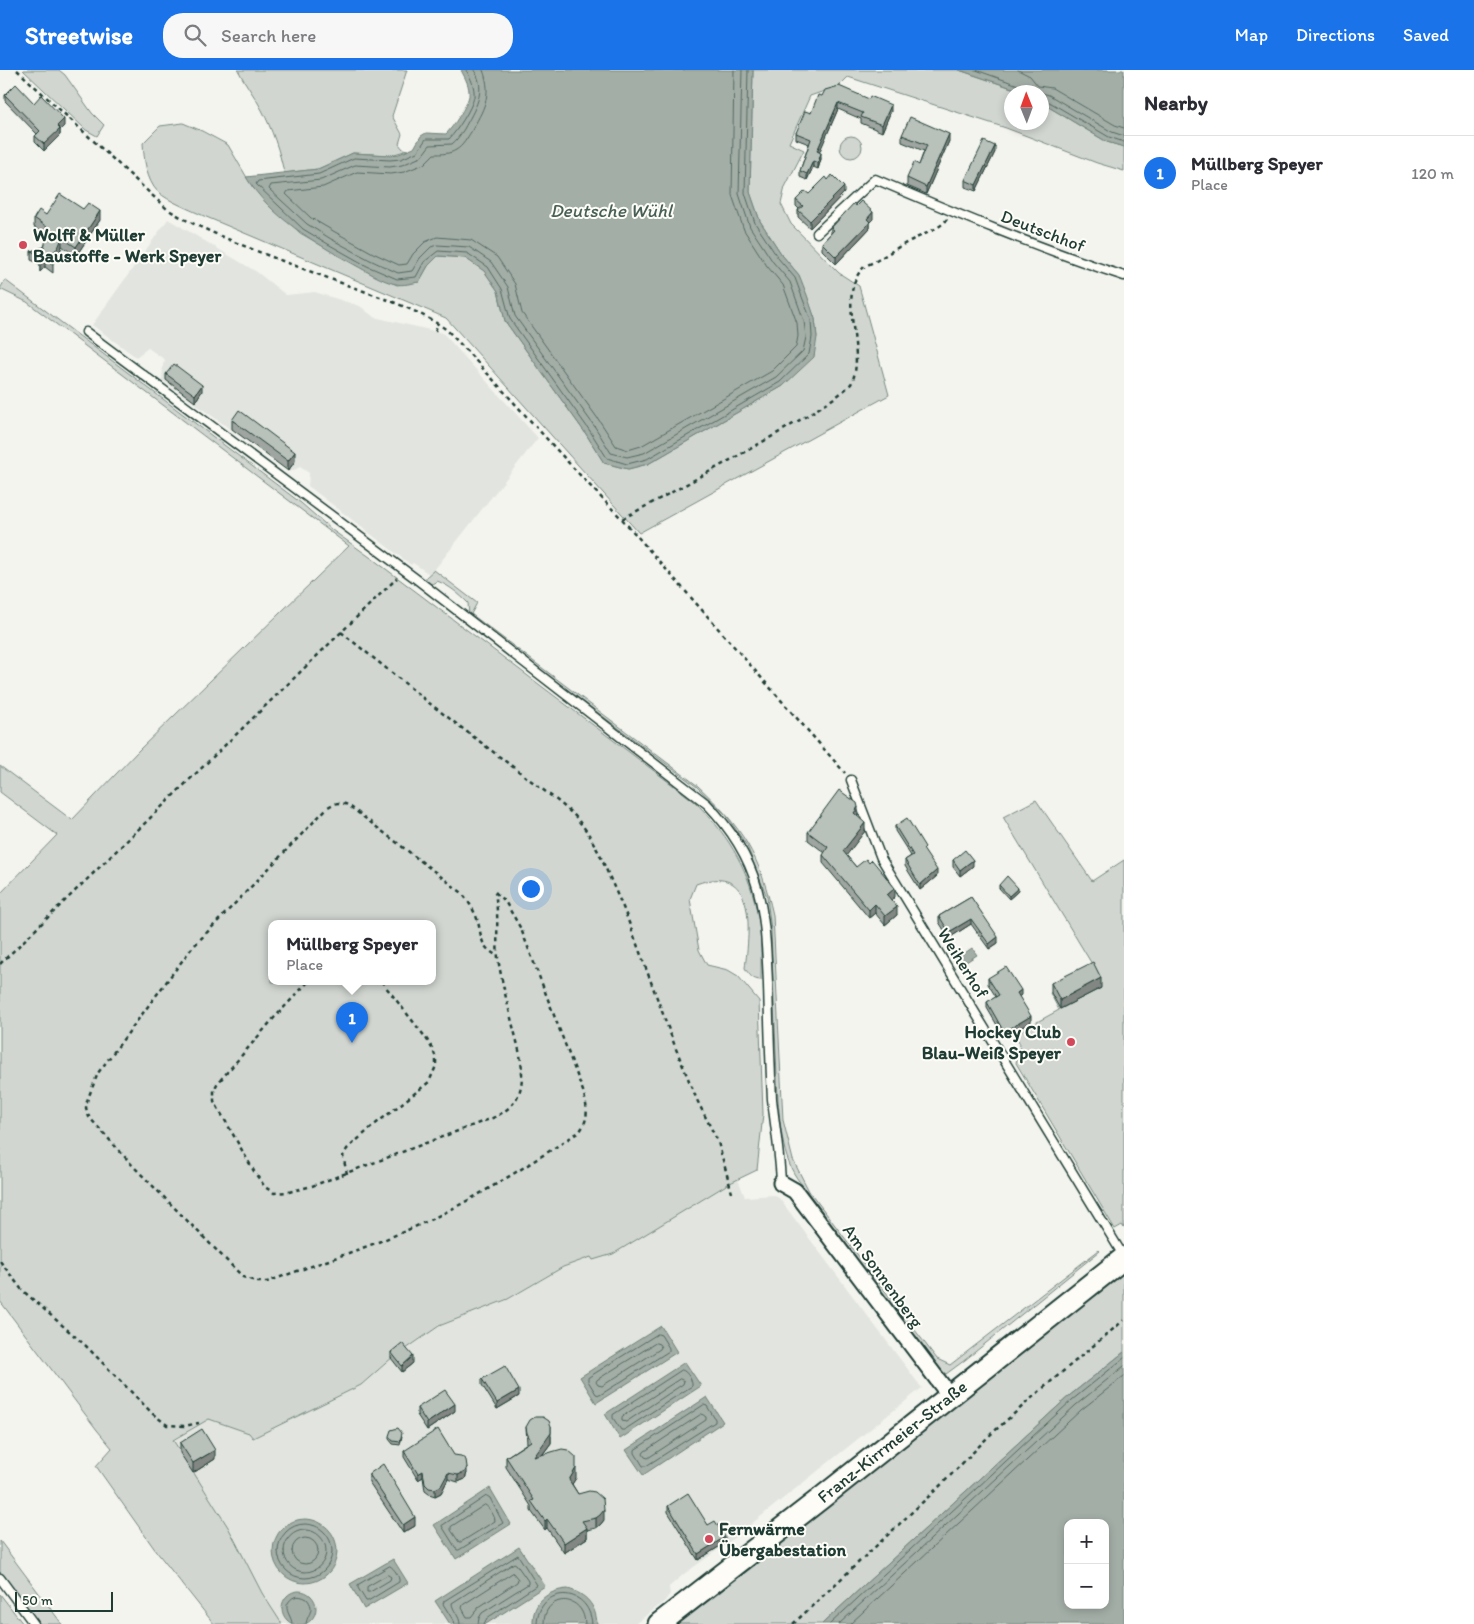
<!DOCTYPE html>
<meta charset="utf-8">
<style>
:root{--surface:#fff;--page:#f7f7f7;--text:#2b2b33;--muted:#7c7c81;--line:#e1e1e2;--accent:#1a73e8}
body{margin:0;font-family:Itim,sans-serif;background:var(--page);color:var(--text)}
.controls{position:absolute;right:15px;bottom:15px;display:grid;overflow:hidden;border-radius:10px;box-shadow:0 2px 8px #0003}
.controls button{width:45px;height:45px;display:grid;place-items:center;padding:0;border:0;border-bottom:1px solid var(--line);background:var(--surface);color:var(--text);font:25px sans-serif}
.compass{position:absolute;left:1004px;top:15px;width:45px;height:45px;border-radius:50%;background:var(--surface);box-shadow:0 2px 8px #0003;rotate:359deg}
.scale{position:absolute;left:15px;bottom:12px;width:98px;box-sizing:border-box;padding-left:5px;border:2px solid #1f3d34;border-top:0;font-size:14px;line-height:18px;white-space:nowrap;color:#1f3d34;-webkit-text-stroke:4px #fdfcf7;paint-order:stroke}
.you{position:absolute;left:530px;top:818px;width:18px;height:18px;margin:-12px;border:4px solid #fff;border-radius:50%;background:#1a73e8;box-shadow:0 0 0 8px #1a73e833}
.badge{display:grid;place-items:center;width:32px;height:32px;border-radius:50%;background:var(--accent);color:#fff;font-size:16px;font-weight:700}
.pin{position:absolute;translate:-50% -41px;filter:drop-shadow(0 1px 2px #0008)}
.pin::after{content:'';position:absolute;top:26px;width:18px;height:15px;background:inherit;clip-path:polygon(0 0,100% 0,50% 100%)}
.popup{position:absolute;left:268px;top:850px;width:168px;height:65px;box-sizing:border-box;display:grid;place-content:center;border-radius:10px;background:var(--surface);filter:drop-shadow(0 1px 4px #0005);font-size:16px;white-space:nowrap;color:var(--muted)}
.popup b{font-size:19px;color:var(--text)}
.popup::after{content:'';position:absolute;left:50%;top:100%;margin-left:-10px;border:10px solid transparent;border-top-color:var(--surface)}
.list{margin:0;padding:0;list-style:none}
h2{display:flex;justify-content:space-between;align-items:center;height:65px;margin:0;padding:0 20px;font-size:21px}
h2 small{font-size:16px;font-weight:400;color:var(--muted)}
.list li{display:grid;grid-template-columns:32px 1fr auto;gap:15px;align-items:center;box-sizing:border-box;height:75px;padding:0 20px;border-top:1px solid var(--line)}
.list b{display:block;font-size:19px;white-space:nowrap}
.list p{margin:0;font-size:16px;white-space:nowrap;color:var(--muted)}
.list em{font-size:16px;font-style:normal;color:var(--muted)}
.icon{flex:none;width:28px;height:28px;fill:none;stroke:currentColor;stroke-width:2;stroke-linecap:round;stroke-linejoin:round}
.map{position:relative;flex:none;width:1124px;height:1554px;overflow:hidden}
header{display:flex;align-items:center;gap:30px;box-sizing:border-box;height:70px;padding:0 25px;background:var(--accent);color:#fff}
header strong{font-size:24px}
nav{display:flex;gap:28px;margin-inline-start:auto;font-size:18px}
.search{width:350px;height:45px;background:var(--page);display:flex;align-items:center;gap:12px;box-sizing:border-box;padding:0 18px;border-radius:20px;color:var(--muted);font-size:19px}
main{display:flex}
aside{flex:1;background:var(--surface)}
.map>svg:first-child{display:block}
.built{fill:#e2e5df}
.green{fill:#d1d6d1;stroke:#788a82;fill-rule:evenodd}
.water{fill:#a3aea7;stroke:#6e8179;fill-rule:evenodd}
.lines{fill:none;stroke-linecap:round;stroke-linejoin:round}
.shore{stroke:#546a62;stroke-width:1}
.lane-casing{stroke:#1f3d34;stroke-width:11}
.street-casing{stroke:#1f3d34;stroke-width:19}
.secondary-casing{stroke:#1f3d34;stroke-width:25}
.path{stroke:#1f3d34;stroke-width:2.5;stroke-dasharray:4 4;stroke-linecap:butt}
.lane{stroke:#fdfcf7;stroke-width:8}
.street{stroke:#fdfcf7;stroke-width:15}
.secondary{stroke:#fdfcf7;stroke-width:21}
.wall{fill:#9fa6a1;stroke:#1f3d34}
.shaded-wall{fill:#828783;stroke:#1f3d34}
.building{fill:#b9c1bb;stroke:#1f3d34}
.poi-dot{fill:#d1495b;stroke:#fdfcf7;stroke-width:2}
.labels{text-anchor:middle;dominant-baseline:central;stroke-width:4;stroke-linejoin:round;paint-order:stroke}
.street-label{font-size:18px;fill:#1f3d34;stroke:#fdfcf7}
.poi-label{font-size:18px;font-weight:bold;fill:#1f3d34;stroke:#fdfcf7;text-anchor:start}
.water-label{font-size:19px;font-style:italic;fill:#475f56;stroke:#fdfcf7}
</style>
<header>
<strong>Streetwise</strong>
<div class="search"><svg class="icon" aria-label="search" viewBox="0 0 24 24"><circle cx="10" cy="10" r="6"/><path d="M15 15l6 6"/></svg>Search here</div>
<nav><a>Map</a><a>Directions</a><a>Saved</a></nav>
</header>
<main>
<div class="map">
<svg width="1124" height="1554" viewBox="0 0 1124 1554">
<rect width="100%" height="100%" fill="#f4f4ef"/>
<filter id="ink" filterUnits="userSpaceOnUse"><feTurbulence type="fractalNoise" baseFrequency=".02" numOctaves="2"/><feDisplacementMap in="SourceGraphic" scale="10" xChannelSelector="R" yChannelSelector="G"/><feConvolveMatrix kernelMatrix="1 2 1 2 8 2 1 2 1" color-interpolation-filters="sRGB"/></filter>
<g filter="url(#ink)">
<path class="built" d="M168,149L257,202L286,225L315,222L360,236L374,247L443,263L538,368L432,503L429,504L413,493L411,495L308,416L309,403L300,397L290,402L162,310L163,294L165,290L148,278L136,287L92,255Z
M738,1109L745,1127L773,1125L779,1128L922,1318L725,1475L684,1504L669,1517L670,1524L665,1531L635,1554H282L262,1523L228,1457L173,1371L209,1349L249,1363L253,1368L361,1315L402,1279L404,1281L439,1256L509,1229L563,1197L591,1187Z"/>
<path class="green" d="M23,0H59L65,5L92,43L104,55L97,66L86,60Z
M238,0H407L392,46L402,64L399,74L403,79L408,80L391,85L353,83L318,99L284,103C280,82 272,59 262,40C255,26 245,14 238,0Z
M753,0H959L1024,22H1012V52H1042V33L1107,72L1124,77V101L1097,93L1006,58L848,7L839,16L810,26L789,73L804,80L785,117L781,134L791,154L839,203L859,216L889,325L639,463L446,248L204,146C191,140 168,131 158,122C146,110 144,88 143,73L160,56L183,53L202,61L228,75L253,118L300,163L365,200L397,215L419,212L428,196L438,186L465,188L484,200L498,221L505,251L586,364L604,393L628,399L648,394L783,316L817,267L815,249L799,205L782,185L760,151L750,122Z
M840 77a11 11 0 1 1 22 0a11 11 0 1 1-22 0Z
M5,210L301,433L332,460L374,490L694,731C725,761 747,795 756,837C762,860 761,886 761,910C753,910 749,905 745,898C750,859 757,792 696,814L690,829L699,880L707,895L728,900L738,906L759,931L763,1044L757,1100L728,1114L613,1184L593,1190L591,1187L563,1197L508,1229L439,1256L403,1281L402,1279L361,1315L253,1368L249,1363L209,1349L173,1370L228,1457L262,1523L282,1554H214L156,1481L96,1396L112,1378L97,1360L0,1231V824L57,765L0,722V696L72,750L139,680L349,476L27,232L0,219ZM272,854H432V912H272Z
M434,500L477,533L471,544L698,716C743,758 760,786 773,845L783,1050L793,1090L809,1121L937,1289L950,1295L1099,1180L1100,1181L965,1290L946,1304L940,1300L804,1117C782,1094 781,1059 778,1030L771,860L767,827L747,776L726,745L697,717L469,546L468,533C460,525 449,515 437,511L432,514L426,513V507Z
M1036,730L1092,811L1124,790V1158L1122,1155L1115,1159L1016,993L1020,974L1015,964L1059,940L1050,923L1095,899L1003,747Z
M1124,1194V1282L1069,1326L822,1554H669Z
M0,1471L62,1554H39L0,1502Z
M0,1524L23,1554H0Z"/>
<path class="water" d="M461,0H753L750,122L760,151L782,185L799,205L807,225L815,249L817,267L814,287L783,316L648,394L628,399L604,393L586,364L505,251L498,221L484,201L465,188L438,186L428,196L419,212C412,213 403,216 396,214C384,212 366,201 355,195C314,172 271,148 246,107L318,99L353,83L390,85L399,84L414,78L421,66L426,63L446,64C453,57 467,36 469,26C470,16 465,8 461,0Z
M959,0H1124V77L1107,72L1042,33V22H1024Z
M972,878L977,885L963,894L959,887Z
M661,1256L677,1282L596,1333L580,1307Z
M1124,1282V1554H822L1069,1326ZM1068,1453H1105V1535H1068Z
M685,1292L701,1316L620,1369L605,1344Z
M707,1327L723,1352L643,1405L626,1380Z
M490,1418L511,1454L456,1489L434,1455Z
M273 1481a32 32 0 1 1 64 0a32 32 0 1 1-64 0Z
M519,1477L545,1516L486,1554H450L435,1531Z
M393,1489L408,1513L364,1539L350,1514Z
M568,1519C586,1524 596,1535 597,1554H533C532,1532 548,1520 568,1519Z
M282 1538a17 17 0 1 1 34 0a17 17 0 1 1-34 0Z"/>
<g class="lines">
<path class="shore" d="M466,0C471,8 475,17 474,27C472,38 457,61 449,69H426L417,82L401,89L390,90L354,88L319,104L258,111L256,114L303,159L328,174L367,196L397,209L416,207L424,192L438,181L467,183L488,197L502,219L510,249L590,361L607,388L627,394L647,389L780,312L809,284L812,267L811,250L802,227L795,208L778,188L755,153L745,123L748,0
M474,0C488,21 474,40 464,59C460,65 457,70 452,74L430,75L421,87L402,95L390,97L355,95L321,110L271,115L269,119L307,154L331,169L370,190L398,203L412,201L420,188L431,177L437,175L469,177L491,192L508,217L515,246L595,357L611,383L627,387L644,383L776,307L803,281L806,267L804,251L790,212L773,192L750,157L739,124L742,0
M483,0C493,26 483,40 471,62C467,68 463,76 456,80C450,84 441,84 434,84L424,94L404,102L391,104L357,102L323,117L288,121L286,124L311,148L335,162L373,183L399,195L407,194L413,184L425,172L437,167L471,170L497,187L515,214L522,243L601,353L616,376L628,380L641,376L772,301L796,277L798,266L797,253L783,215L767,196L744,160L732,125L734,0
M976,0L1021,16L1024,19V22
M1018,0L1030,6L1038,16L1052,18L1115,55L1124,58
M1042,23L1049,25L1112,62L1124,66
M1042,30H1046L1109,67L1124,72
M658,1264L661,1265L669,1278V1281L600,1325L596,1324L588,1311V1308Z
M656,1273L659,1274L661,1277L660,1279L602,1316L598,1315L596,1312L597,1310Z
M682,1300C687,1301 693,1311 692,1316L624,1360H621L613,1348V1345Z
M680,1309L684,1311L683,1314L626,1352L622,1351V1347Z
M704,1335L707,1336L715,1349V1352L646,1396H643L635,1383V1380Z
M702,1344L706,1347V1350L648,1388L645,1387L643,1384L644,1382Z
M487,1426L490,1428L503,1453L459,1480H457L442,1456Z
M485,1435C489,1437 495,1446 495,1451L461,1472H459L451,1460V1457Z
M278 1481a27 27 0 1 1 54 0a27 27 0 1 1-54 0Z
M284 1481a21 21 0 1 1 42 0a21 21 0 1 1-42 0Z
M292 1481a13 13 0 1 1 26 0a13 13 0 1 1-26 0Z
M390,1496C394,1498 400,1507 399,1512L368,1531H366L358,1518V1515Z
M513,1503L518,1509L517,1512L479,1537L471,1547H467L462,1538L463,1535Z
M388,1505L391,1507L390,1510L370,1522H367V1517Z
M292,1554C292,1547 286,1543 287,1535C291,1526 298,1524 307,1529C316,1540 307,1544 306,1554
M454,1554L453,1550L443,1534L444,1531L518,1485L537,1515L487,1548L484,1554
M460,1554C460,1546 452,1540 452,1533L514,1493L516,1494L528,1511V1514L482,1543L479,1548L478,1554
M537,1554C538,1515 589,1514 592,1554
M544,1554C543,1523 584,1522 585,1554
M830,1554L1072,1330L1124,1288
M839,1554L1076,1335L1124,1296
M850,1554L1081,1340L1124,1306"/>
<defs>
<path id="lane" d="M817,163L875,109C957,144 1039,178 1124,206
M86,262L415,508L707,734C762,791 765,839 768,914C769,952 770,991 772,1029C775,1057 780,1085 781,1113
M851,710L881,788L1124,1187
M0,1508L34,1554"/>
<path id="street" d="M781,1113L795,1121L950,1326"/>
<g id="secondary">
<path id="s1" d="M659,1554L820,1429L1124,1188"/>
</g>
</defs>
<use href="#lane" class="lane-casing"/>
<use href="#street" class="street-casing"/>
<use href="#secondary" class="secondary-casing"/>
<path class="path" d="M17,0L167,139L184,149C232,173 285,192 336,211C373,225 415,237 447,260C506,322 562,388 622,449C653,432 845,331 852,312C866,279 836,226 863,198C866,195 872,193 876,191C888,184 899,176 912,170C923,164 939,160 947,149
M435,261L438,254
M622,449L845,703
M341,562L433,636L559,732L575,746L588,763L599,783L625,842L676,979L697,1030L718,1072L732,1123
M495,822L506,833L521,859L583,1021C587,1036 590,1049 579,1062C528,1095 476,1129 421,1154C371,1177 318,1193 267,1212H258L243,1207L133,1096L89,1047L86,1038L87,1031L98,1003L191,879L328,737C336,732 340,732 348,735L461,822C467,829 472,837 476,846C483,864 477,876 498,886
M0,894L397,508
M308,912L274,948L217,1014L214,1020V1031L255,1103L265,1117L274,1123L289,1122L312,1116L495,1047C508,1040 518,1032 521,1016C525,994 516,970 511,948C506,928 501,908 498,888C496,866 499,844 495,823
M347,1104L343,1086L347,1079L373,1056L429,1012L436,996V988L433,980L426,968L382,912
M0,1191L22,1220L86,1276L153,1344L167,1355L184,1356L199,1353
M793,1554L943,1413L990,1365L1042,1319L1124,1250"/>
<use href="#lane" class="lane"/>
<use href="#street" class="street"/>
<use href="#secondary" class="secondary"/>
</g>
<path class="wall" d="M5,25L34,33L64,56L60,60V65L44,81L35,72V66L37,64L5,31Z
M822,26L891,41L882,62L861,53V49L838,39L819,82L821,89L818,99L813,97L807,110L800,107V101L809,74L796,69V63Z
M902,65L949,71L926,124L907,116V108L919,95L924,81L902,72Z
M995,82L976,121L965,117V110Z
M844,123L810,158L798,147V140L799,139L796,136V130L809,124Z
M856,136L873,149L870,152V158L836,194L822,180V173L831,163V158Z
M83,139L100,150L76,186L62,176L58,187L53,191V203L45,197L40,202V194L31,190V181L44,177L49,168L34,157V148L46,145Z
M166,304L202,321L195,332L166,310Z
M232,350L295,391L288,401L232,359Z
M858,745L857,746L865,761L846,785L856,797L895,827L891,830L897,845L885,855L875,843L869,848L823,793V785L825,783L808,770V762Z
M895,756L925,783L937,806L920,820L905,796V790L911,786L895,761Z
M953,790L973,796L960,806L953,797Z
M999,815L1018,821L1009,829L999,818Z
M971,827L998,873L989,879L971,854L949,868L939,852V846Z
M988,908L1021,925L1019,927L1031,952L1004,967L987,938V932L996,927L988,914Z
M1051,913L1101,918L1060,939L1051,923Z
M391,1282L413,1293L402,1302L391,1288Z
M482,1309L519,1326L497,1339L482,1315Z
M417,1338L455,1341L427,1360L417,1345Z
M526,1357L551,1366V1373L543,1384L576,1408L572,1414L578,1424L604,1450L600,1455L596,1458L587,1460V1468L564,1483L547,1458L545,1460L531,1441V1436L506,1397V1387L527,1373Z
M389,1366H402L400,1375L393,1374L389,1369Z
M180,1373L215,1389L193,1403L180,1383Z
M404,1381L467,1403L465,1409L458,1412L448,1409L441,1423L435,1426L429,1424L425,1421L423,1407L418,1410L404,1387Z
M369,1404L415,1456L403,1463L369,1412Z
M668,1436L708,1455L725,1473L698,1490L668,1442Z"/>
<path class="shaded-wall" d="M838,33V39L817,88V81Z
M891,35V41L882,62V55Z
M64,49V56L60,60V65L44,81V74L57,56Z
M949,64V71L926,124V117Z
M995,76V82L976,121V115Z
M821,83V89L818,99V93Z
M813,91V97L807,110V104Z
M844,117V123L810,158V151Z
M100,141V150L76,186V177Z
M873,142V149L867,155V149Z
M870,152V158L836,194V187Z
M62,168V176L58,187L53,191V182Z
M45,188V197L40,202V193Z
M202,315V321L195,332V325Z
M295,382V391L288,401V391Z
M858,737V745L854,751V743Z
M865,753V761L843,790V781Z
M973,790V796L960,806V800Z
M937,800V806L920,820V815Z
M895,818V827L887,833V825Z
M1018,818V821L1009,829V826Z
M875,834V843L869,848V840Z
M897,837V845L885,855V846Z
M971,849V854L949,868V862Z
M998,867V873L989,879V874Z
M1101,908V918L1060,939V930Z
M1021,920V925L1017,928V923Z
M1031,946V952L1004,967V962Z
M413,1286V1293L402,1302V1296Z
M519,1320V1326L497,1339V1333Z
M455,1334V1341L427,1360V1353Z
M551,1356V1373L534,1396V1387Z
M215,1380V1389L193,1403V1393Z
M467,1397V1403L465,1409L458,1412V1405Z
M576,1398V1408L569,1419V1410Z
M423,1401V1407L418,1410V1404Z
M448,1403V1409L441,1423L435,1426V1419Z
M604,1440V1450L600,1455L596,1458V1448Z
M415,1447V1456L403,1463V1455Z
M547,1449V1458L545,1460V1451Z
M587,1458V1468L564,1483V1473Z
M725,1467V1473L698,1490V1484Z"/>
<path class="building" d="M16,14L34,33L41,25L64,49L57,56L60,59L44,74L35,66L40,61L5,25Z
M839,16L869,29L870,26L891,35L882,55L861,47L863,43L838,33L817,81L821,83L818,93L813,91L807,104L800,101L811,69L796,63L805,41L811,43L818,25L822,26L825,20Z
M910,47L949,64L926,117L907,108L914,92L919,95L927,75L902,65Z
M984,71L995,76L976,115L965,110Z
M832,105L844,117L810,151L798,140L803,136L796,130L805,121L809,124L826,107L828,110Z
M60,124L83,139L88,133L100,141L76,177L62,168L58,178L53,182V194L45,188L40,193L42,186L31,181L44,177L46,170L54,162L34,148L39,140L46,145Z
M861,131L873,142L867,149L870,152L836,187L822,173L834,160L831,158L854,133L856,136Z
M174,294L202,315L195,325L166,304Z
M239,340L295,382L288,391L232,350Z
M839,720L857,733L858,737L854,743L865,753L843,781L856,797L866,789L869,793L872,790L895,818L887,825L897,837L885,846L875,834L869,840L823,785L828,777L808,762Z
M907,748L925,777L923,779L937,800L920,815L905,790L913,785L895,756Z
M965,780L973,790L960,800L953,790Z
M1007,806L1018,818L1009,826L999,815Z
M971,827L998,867L989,874L971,849L949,862L939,846Z
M1093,892L1101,908L1060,930L1051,913Z
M1006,897L1021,920L1017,923L1031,946L1004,962L987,932L999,925L988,908Z
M402,1273L413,1286L402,1296L391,1282Z
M505,1296L519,1320L497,1333L482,1309Z
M445,1320L455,1334L427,1353L417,1338Z
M535,1347H543L549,1351L551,1356V1363L534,1387L562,1379L568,1380L576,1387V1398L569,1410L578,1424L589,1421L595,1422L603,1429L604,1440L600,1445L596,1448L582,1451L587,1458L564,1473L547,1449L545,1451L531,1431L534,1430L506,1387L531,1371L527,1363L526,1357L530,1350Z
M398,1358L402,1363L400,1372L393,1371L389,1366L391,1360Z
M202,1359L215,1380L193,1393L180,1373Z
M438,1359L454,1385L461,1386L466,1390L467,1397L465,1402L458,1405L448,1403L441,1416L435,1419L429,1418L425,1414L423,1401L418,1404L404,1381Z
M383,1394L415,1447L403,1455L369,1404Z
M688,1423L708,1455L715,1451L725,1467L698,1484L668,1436Z"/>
</g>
<g class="poi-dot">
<circle cx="23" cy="175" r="5"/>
<circle cx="1071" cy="972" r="5"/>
<circle cx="709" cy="1469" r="5"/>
</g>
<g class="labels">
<g class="street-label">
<text transform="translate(1043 161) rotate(21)">Deutschhof</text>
<text transform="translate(963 893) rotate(58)">Weiherhof</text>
<text transform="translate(883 1206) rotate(54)">Am Sonnenberg</text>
<text stroke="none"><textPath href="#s1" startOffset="296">Franz-Kirrmeier-Straße</textPath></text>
</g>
<g class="poi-label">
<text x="33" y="165">Wolff &amp; Müller<tspan x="33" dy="21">Baustoffe - Werk Speyer</tspan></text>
<text x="1061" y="962" text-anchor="end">Hockey Club<tspan x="1061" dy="21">Blau-Weiß Speyer</tspan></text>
<text x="719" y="1459">Fernwärme<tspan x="719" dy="21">Übergabestation</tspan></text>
</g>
<g class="water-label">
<text x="611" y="140">Deutsche Wühl</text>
</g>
</g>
</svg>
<div class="controls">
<button>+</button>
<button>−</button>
</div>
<svg class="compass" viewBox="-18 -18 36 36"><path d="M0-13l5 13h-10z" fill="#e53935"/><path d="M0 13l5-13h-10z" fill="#7c7c81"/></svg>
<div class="scale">50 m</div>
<div class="you"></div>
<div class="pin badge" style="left:352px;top:973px">1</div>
<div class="popup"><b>Müllberg Speyer</b>Place</div>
</div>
<aside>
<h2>Nearby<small></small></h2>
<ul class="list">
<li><span class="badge">1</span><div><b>Müllberg Speyer</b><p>Place</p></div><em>120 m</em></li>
</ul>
</aside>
</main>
